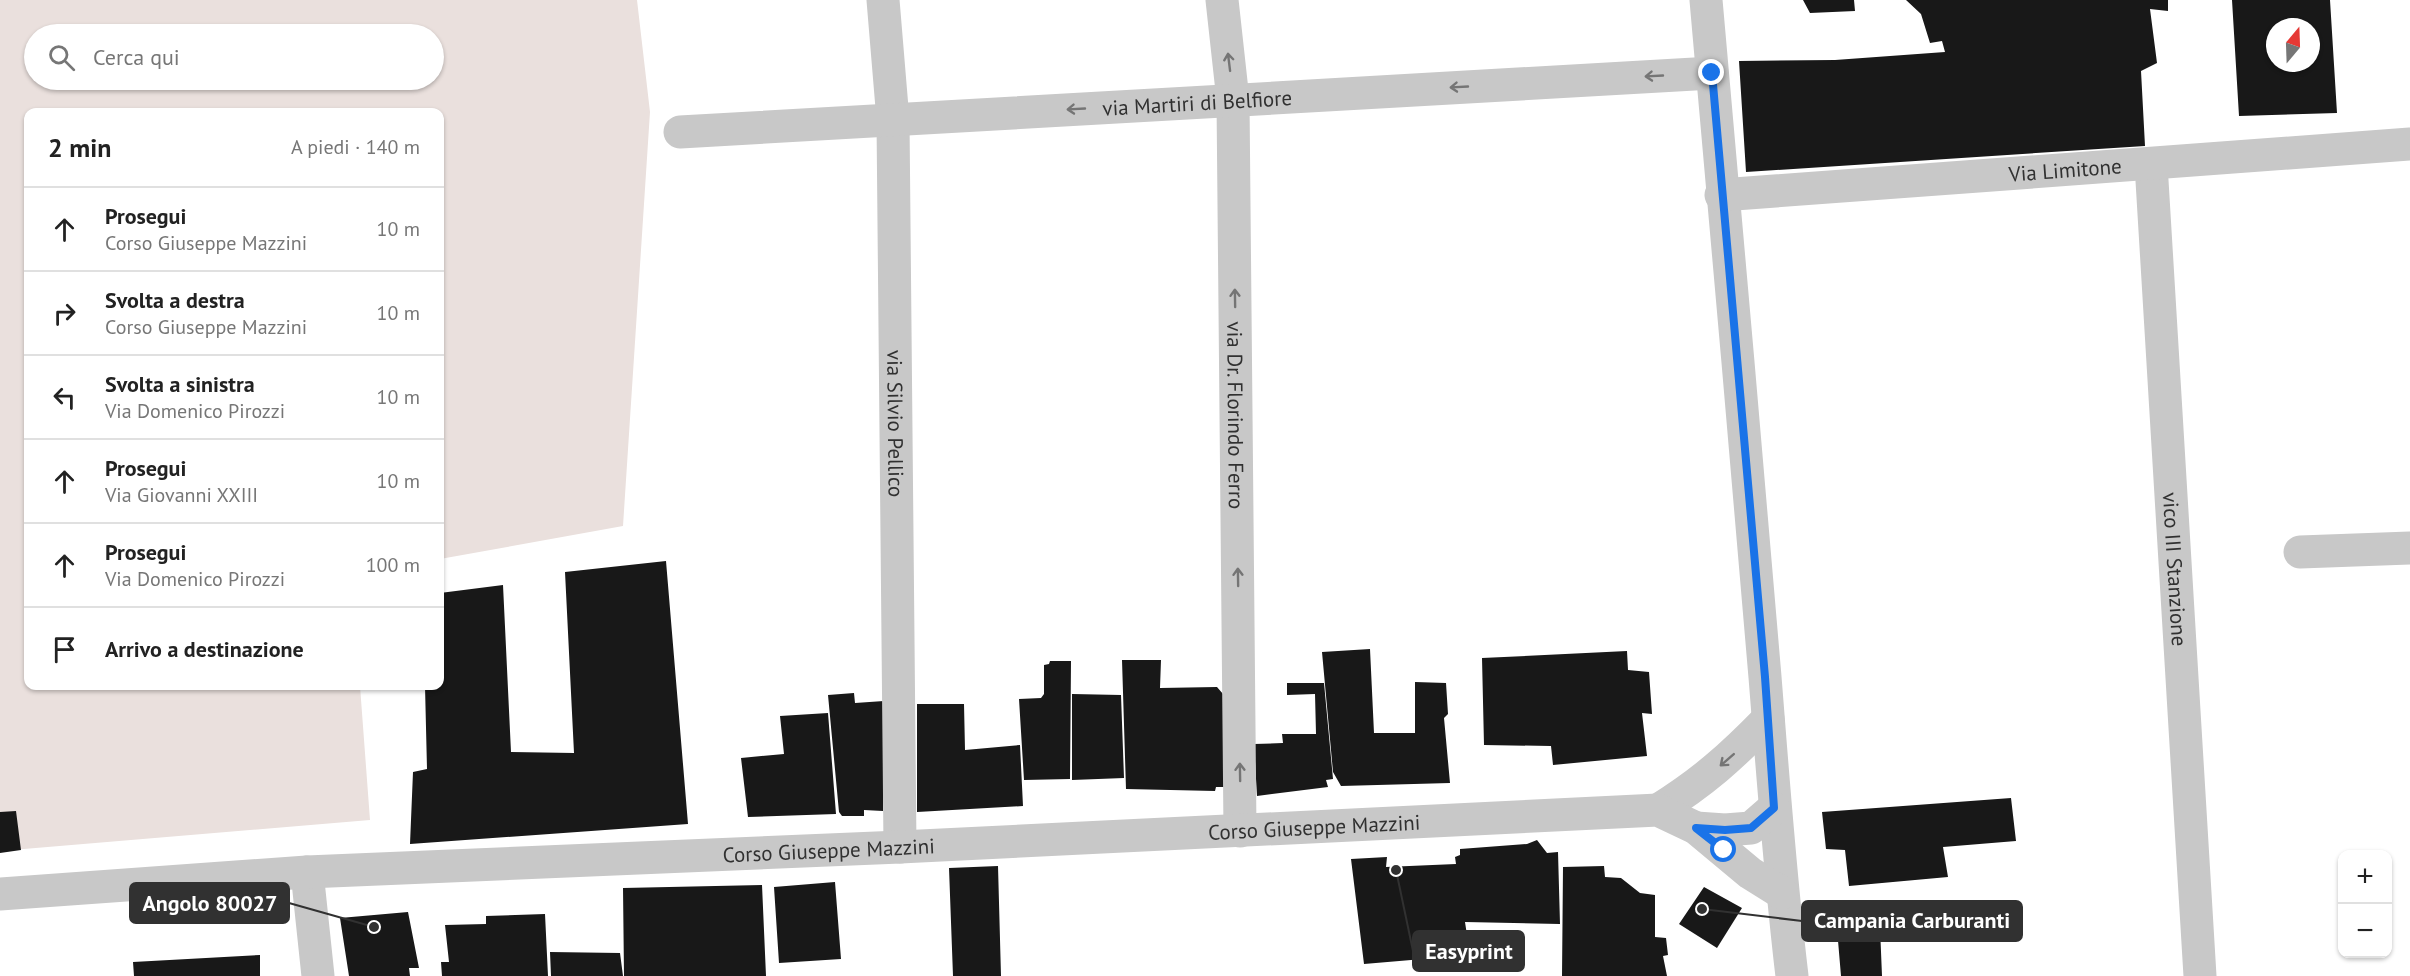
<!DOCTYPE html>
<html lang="it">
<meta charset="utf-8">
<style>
:root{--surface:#fff;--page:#f2f2f2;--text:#222;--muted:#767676;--line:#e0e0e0}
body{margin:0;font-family:"PT Sans",sans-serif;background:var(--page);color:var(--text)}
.controls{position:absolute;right:18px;bottom:18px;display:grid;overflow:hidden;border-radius:12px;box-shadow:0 2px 4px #0004}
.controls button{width:54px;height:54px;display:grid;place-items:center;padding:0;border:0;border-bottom:2px solid var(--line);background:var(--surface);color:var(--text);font:30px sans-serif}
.compass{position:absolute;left:2266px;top:18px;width:54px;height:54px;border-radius:50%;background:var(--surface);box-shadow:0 2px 4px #0004;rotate:19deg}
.stop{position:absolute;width:18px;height:18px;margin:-14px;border:4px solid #1a73e8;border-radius:50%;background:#fff}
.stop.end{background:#1a73e8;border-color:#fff;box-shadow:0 2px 6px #0008}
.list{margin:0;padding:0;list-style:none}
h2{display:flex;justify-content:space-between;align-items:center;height:78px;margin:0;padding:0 24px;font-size:26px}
h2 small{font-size:20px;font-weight:400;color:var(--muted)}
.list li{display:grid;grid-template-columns:39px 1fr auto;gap:18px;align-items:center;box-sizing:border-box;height:84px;padding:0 24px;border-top:2px solid var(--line)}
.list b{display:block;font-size:22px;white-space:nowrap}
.list p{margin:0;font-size:20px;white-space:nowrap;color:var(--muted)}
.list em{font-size:20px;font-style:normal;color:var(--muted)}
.icon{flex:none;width:33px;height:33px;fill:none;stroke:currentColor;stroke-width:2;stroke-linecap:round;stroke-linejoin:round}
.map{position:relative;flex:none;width:2410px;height:976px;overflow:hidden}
.search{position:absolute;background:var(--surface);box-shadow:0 2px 4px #0004;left:24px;top:24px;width:420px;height:66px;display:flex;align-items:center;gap:15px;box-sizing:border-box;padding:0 21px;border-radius:33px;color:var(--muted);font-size:22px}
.panel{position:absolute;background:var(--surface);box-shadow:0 2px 4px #0004;left:24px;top:108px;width:420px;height:582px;border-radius:12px}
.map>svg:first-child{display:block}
.green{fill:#eae0dd;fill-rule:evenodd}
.building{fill:#181818;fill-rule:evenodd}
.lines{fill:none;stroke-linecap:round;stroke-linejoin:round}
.minor{stroke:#c8c8c8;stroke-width:33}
.oneway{stroke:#757575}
.route{stroke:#1a73e8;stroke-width:8}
.labels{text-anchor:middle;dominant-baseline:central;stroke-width:6;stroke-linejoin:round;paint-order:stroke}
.street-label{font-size:21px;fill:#313131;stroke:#fff}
.leader{fill:none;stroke:#313131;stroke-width:2}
.callout-dot{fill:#313131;stroke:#fff;stroke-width:2}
.callout{fill:#313131;stroke:#313131;stroke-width:2}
.callout-label{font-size:22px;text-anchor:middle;font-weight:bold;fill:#fff}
</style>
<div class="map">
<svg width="2410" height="976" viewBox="0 0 2410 976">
<rect width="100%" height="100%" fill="#fff"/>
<path class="green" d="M0,0H637L650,112L623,526L440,559V112H28V686H360L370,820L0,851ZM34,34H434V80H34Z"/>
<path class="building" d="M1803,0H1854L1855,11L1810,13Z
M1906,0H2168V11L2150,9L2157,63L2141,71L2145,146L1746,172L1739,61L1835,60L1945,52L1942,41L1930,43L1921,14Z
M2232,0H2330L2337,113L2239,116ZM2275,27H2311V63H2275Z
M666,561L688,824L410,844L413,772L427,769L425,686H440V593L503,585L511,752L574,753L565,572Z
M1370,649L1374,733H1415V682L1446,683L1448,714L1444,718L1450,783L1341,786L1333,772L1322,652Z
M1627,651L1628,670L1649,672L1652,714L1642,713L1647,756L1553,765L1551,746L1484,745L1482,658Z
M1122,660H1161L1160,688L1217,687L1223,694L1224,787H1216L1215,791L1126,789Z
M1050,661H1071L1070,779L1024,780L1019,699L1041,698L1044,694V665L1049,664Z
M1287,683H1324L1333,779L1326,780L1328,787L1257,796L1254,744L1283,743L1282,734H1316L1315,694L1287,695Z
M854,693L855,703L884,701L883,811L864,810V816H842L839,812L828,695Z
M1072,694L1121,695L1124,778L1072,780Z
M917,704H964L965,750L1020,745L1023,806L917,812Z
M828,713L836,814L748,817L741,758L784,754L780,716Z
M2011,798L2016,841L1943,847L1948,877L1849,886L1845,850L1826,849L1822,812Z
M16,811L21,850L0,853V812Z
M1537,840L1547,853L1558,852L1560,924L1465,922L1470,955L1364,964L1351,859L1387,857L1386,867L1456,864L1455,857L1460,855V849L1527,844Z
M998,866L1001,976H953L949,868Z
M1604,866L1605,877L1621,878L1640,893L1655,895V937L1666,938L1668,955L1663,956L1667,976H1562L1563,867Z
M835,882L841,959L779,963L774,887Z
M762,885L766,976H624L623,888Z
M1704,887L1742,908L1717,948L1679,924Z
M1879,903L1882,976H1841L1835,905Z
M408,912L419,968H409L410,976H349L340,918Z
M545,914L548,976H442L441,962H449L445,925L486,924V916Z
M550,952L620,953L623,976H551Z
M260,955V976H134L133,962Z"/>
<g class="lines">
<g class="minor">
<path id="s1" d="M883,0L893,120L900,847"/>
<path id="s2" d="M1222,0L1233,100L1240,831"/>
<path d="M1706,0C1725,226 1747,451 1765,677C1773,777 1780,876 1792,976"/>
<path id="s3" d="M680,132L1712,73"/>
<path id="s4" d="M2151,164L2200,976"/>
<path id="s5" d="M1721,195L2410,144"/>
<path d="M2300,552L2410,548"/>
<path d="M1658,810C1703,782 1731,757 1768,719"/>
<path d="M1696,828L1725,830L1751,828L1774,808"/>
<path d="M307,872L318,976"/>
<path id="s6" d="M0,894L307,872L900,847L1658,810L1696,828L1750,873L1782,893"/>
</g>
</g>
<defs><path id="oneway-shaft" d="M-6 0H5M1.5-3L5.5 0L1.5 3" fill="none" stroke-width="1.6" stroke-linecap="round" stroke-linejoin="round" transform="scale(1.5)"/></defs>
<g class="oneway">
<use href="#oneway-shaft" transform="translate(1229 62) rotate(-97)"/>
<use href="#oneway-shaft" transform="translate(1654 76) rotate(177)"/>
<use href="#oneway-shaft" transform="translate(1459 87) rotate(177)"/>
<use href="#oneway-shaft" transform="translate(1076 109) rotate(177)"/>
<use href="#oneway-shaft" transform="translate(1235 298) rotate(-91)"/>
<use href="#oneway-shaft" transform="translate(1238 577) rotate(-91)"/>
<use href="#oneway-shaft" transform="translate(1727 760) rotate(139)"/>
<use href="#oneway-shaft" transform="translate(1240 772) rotate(-91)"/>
</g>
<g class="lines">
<path class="route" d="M1712,73L1765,677L1774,808L1751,828L1725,830L1696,828L1724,850"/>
</g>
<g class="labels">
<g class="street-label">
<text stroke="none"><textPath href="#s3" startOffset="518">via Martiri di Belfiore</textPath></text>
<text stroke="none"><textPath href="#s5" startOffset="345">Via Limitone</textPath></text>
<text stroke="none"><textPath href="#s2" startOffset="416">via Dr. Florindo Ferro</textPath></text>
<text stroke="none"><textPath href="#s1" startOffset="424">via Silvio Pellico</textPath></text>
<text stroke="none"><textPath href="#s4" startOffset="406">vico III Stanzione</textPath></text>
<text stroke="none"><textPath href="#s6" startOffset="1316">Corso Giuseppe Mazzini</textPath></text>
<text stroke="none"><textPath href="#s6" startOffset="830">Corso Giuseppe Mazzini</textPath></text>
</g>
</g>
<path class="leader" d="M374 927L289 903M1702 909L1802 921M1396 870L1413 951"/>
<g class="callout-dot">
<circle cx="374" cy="927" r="6"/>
<circle cx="1702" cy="909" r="6"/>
<circle cx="1396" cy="870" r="6"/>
</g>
<g class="callout">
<rect x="130" y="883" width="159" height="40" rx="6"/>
<rect x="1802" y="901" width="220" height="40" rx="6"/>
<rect x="1413" y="931" width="111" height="40" rx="6"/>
</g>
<g class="callout-label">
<text x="210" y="911">Angolo 80027</text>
<text x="1912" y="928">Campania Carburanti</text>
<text x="1469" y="959">Easyprint</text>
</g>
</svg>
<div class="controls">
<button>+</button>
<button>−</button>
</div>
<svg class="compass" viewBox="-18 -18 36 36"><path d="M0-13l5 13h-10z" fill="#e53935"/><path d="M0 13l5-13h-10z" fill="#767676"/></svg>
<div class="stop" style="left:1724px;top:850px"></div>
<div class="stop end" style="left:1712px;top:73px"></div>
<div class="search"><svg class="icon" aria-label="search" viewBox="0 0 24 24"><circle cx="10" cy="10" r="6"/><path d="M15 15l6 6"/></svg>Cerca qui</div>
<section class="panel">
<h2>2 min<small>A piedi · 140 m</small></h2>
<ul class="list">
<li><svg class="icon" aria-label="ahead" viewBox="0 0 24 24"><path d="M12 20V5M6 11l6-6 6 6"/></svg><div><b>Prosegui</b><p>Corso Giuseppe Mazzini</p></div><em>10 m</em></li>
<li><svg class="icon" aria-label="right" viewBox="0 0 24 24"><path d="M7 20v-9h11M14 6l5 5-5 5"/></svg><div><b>Svolta a destra</b><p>Corso Giuseppe Mazzini</p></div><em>10 m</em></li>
<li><svg class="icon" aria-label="left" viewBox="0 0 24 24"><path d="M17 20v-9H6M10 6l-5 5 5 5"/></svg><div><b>Svolta a sinistra</b><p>Via Domenico Pirozzi</p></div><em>10 m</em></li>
<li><svg class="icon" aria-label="ahead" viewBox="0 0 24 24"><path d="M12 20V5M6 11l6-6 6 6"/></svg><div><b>Prosegui</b><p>Via Giovanni XXIII</p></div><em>10 m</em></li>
<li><svg class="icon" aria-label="ahead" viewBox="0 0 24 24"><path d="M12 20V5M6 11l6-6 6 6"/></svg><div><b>Prosegui</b><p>Via Domenico Pirozzi</p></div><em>100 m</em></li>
<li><svg class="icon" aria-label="arrive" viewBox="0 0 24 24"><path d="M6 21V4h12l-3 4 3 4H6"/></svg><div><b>Arrivo a destinazione</b></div></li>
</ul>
</section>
</div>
